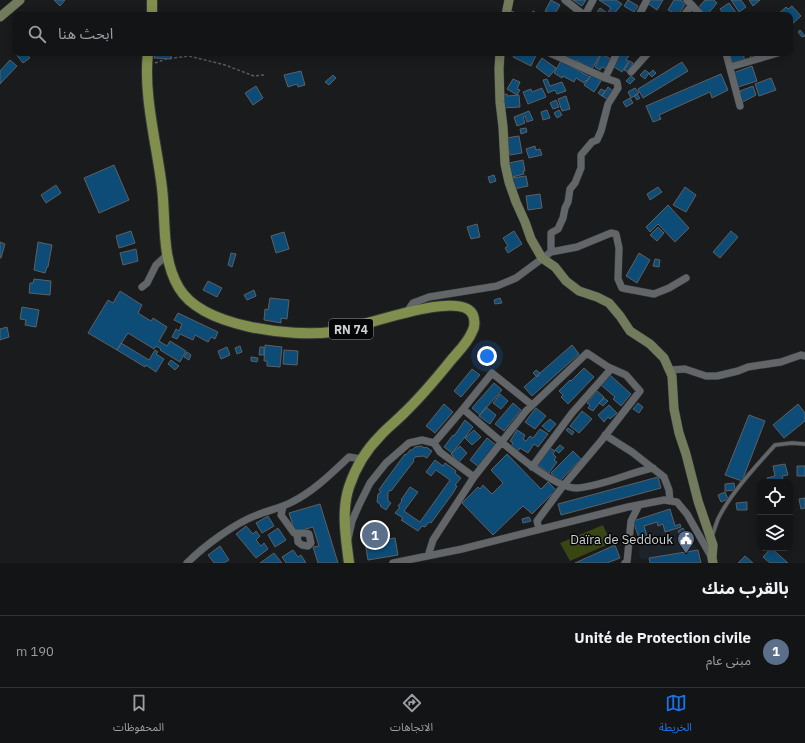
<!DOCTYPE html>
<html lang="ar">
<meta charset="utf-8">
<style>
:root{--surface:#131416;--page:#1c1d1f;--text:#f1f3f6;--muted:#9d9ea1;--line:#323335;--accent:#1a73e8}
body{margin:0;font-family:"IBM Plex Sans","Noto Sans Arabic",sans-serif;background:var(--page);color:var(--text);direction:rtl}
.controls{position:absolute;right:12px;bottom:12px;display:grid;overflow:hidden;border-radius:8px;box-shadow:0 2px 10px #0003}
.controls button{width:36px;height:36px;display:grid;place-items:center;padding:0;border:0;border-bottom:1px solid var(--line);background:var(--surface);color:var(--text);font:20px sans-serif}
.you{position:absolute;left:487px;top:356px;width:14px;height:14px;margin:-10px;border:3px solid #fff;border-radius:50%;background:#1a73e8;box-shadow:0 0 0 6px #1a73e833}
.badge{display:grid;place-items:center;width:26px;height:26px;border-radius:50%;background:var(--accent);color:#fff;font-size:13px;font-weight:700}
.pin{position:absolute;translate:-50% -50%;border:2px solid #fff;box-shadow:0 1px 4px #0006}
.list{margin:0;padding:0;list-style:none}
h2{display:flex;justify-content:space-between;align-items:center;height:52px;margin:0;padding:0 16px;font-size:17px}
h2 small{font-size:13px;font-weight:400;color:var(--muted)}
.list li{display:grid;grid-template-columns:26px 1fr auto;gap:12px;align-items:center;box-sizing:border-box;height:72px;padding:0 16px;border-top:1px solid var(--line)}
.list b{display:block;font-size:15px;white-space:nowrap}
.list p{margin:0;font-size:13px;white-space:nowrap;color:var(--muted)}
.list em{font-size:13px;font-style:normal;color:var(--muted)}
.icon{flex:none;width:22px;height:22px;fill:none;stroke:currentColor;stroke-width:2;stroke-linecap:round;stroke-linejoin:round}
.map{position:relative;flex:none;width:805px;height:563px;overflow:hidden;direction:ltr}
.search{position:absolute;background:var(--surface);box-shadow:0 2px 10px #0003;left:12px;right:12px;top:12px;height:44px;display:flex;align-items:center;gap:10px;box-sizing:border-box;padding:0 14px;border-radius:8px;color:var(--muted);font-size:15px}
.sheet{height:124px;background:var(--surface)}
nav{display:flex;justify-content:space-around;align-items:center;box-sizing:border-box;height:56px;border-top:1px solid var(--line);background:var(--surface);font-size:11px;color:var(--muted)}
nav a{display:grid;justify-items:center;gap:2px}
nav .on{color:var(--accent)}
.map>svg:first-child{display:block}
.built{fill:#1c232a}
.green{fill:#394513}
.building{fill:#0d4c76;stroke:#5d6063}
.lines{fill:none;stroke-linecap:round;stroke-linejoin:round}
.lane-casing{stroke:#353739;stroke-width:5}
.street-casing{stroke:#353739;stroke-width:8}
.secondary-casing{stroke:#353739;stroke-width:10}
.primary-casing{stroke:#353739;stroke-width:12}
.path{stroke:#5b5d5f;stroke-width:1.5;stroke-dasharray:3 2;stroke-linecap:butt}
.lane{stroke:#636669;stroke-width:3.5}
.street{stroke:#636669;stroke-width:7}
.secondary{stroke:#727b5c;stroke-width:9}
.primary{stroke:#818f4e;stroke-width:10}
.labels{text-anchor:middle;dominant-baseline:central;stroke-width:3;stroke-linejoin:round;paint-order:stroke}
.shield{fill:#050607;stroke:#929496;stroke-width:1}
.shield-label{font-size:12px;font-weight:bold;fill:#cfd1d3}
.poi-label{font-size:13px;fill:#cfd1d3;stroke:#050607;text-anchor:end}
</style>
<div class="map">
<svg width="805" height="563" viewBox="0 0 805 563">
<rect width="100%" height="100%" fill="#191b1d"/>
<path class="built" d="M669,513L698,550L641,560L639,554L641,522Z"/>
<path class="green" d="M603,525L611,543L570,561L560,543Z"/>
<path class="building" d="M54,0H65L60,6Z
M551,0L560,5L554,15H552L545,11Z
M573,0H586L582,6Z
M599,0H616L622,4L613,15L608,12L611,8Z
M628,0L638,6L634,12L624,6Z
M649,0H663L657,10L647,3Z
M674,0H680L686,3L678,15L668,10Z
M705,0H714L717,3L707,15L698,8Z
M731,0H741L746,7L739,12Z
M749,0H760L753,6Z
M729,3L737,14L736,15H724L720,9Z
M792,6L801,16L790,26V15H777L786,7L788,9Z
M600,8L610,15H595Z
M511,11L521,15H510Z
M533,11L538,14V15H531Z
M800,30L805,36L802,37L798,32Z
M15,53H26L30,58L23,63Z
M100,53H118V55L100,54Z
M156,53H172L171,59L154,58Z
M515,53H537L531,66L513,57Z
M558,53H601L592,69L576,60L575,63Z
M619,53H631L626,60L629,61L622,72L611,65Z
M729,53H743L745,62L732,65Z
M750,53H764L765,56L751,59Z
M601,54L611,59L606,69L602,67L600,70L595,67Z
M542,58L556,68L549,77L536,67Z
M10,60L17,66L0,84V71Z
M561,61L590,77L587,81L586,80L584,83L576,78L574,82L563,76L562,78L554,73Z
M630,61L633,63L628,72L624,70Z
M682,62L688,71L643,98L638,89Z
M752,66L757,81L738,87L733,73Z
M645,70L649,73L645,79L640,75Z
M653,70L656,73L652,77L649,74Z
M301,71L305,85L298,87L297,84L288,87L284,75Z
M592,74L601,81L594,92L584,85Z
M721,74L728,90L712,98L710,92L659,115L661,119L653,122L646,106Z
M333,75L336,78L329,85L325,82Z
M631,76L635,79L630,84L626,81Z
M771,78L776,90L759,96L755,84Z
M513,79L520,82L517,89L520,90L517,95L507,89Z
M547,79L550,86L562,82L566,91L557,94L555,90L548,93L543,80Z
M256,86L263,98L253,105L245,93Z
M753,86L756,95L741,103L738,94L741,93L740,91Z
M608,87L613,91L607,99L602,96Z
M542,88L546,97L528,104L523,92L531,89L532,92Z
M635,88L639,93L631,98L628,92Z
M601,89L605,91L602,96L598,93Z
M507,94V96L519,95L520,107L503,108L501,95Z
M637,94L640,98L637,100L634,96Z
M566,96L570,109L562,111L558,99Z
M630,98L633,103L626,107L623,102Z
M556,100L559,107L553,109L550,103Z
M547,110L550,118L543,120L541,112Z
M559,110L562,115L557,118L554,113Z
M529,111L533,120L527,122L525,116L523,117L525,123L517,126L514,117Z
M526,128L527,132L521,134L520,129Z
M519,136L522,153L510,155L506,138Z
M535,146L536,150L540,149L542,155L529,158L526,149Z
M523,160L525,171H523L524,174L512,177L509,163Z
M114,165L129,200L99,213L84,178Z
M494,175L496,181L490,183L488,177Z
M526,176L528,186L514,189L512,178Z
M56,185L61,193L46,203L41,195Z
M658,187L662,192L650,200L647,194Z
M685,187L696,195L686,212L673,205Z
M540,194L542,208L528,210L526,196Z
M668,205L689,228L675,242L658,224L650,232L646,227Z
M477,224L480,237L471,239L467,227Z
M658,227L664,233L657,241L650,235Z
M131,231L135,243L119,248L116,236Z
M514,231L522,244L508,253L505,248L508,246L503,238Z
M731,231L738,237L720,258L713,252Z
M284,232L289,249L276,253L271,236Z
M0,242L5,244L1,258H0Z
M38,242L52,245L48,267H47L45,273L34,270Z
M136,249L138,261L123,265L120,253Z
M231,253L236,254L232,267L228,265Z
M639,253L650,260L637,283L626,276Z
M655,259L660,260L659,267L653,266Z
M34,279L51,281L50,295L29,293L30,283H33Z
M208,281L222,288L217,297L203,290Z
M254,290L256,296L247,300L244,295Z
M120,291L142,305L138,313L151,321L153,318L167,327L159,341L167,346L170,341L186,351L180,362L160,350L161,349L156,346L154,349L128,333L117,350L88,333L108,300L113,303Z
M270,298L289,300L287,319L281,318V323L264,320L265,309L268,310Z
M500,298L502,303L495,304L494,300Z
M22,307L39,310L36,327L25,325L26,320L20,319Z
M178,313L218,332L215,339L211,337L208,342L195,335L193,340L180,334L177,339L172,337L176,329L179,331L182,324L174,320Z
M7,327L9,337L0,340V329Z
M121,343L149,360L155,350L158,352L156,354L164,359L156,372L146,365L145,367L117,350Z
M265,345L282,347L280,367L267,366V361H264Z
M572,345L579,354L532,396L524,387Z
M240,346L242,352L237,354L235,348Z
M227,347L230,355L221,359L218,351Z
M260,347H264V355H259Z
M284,350L298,351L297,365L283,364Z
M187,352L191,355L189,360L184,357Z
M251,357L258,358L257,362L251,361Z
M171,360L179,366L175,370L168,364Z
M584,368L594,377L568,404L561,397L563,395L559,391L570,380L571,381Z
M472,369L480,375L461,397L454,391Z
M536,370L540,373L537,377L533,373Z
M610,375L631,394L621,406L613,399L615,397L601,385Z
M494,383L502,390L480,415L472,408Z
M597,391L604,397L593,411L588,408L590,405L587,403Z
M500,394L508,401L501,409L493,403Z
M604,398L608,401L603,406L599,403Z
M513,403L521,410L504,431L495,424Z
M638,403L643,407L639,413L633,409Z
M444,404L453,412L435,433L426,426Z
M798,404L805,413V421L784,438L773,425Z
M609,405L617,413L610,419L608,417L604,422L598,415Z
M486,407L496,415L490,424L479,416Z
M536,408L546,416L535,429L525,422Z
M582,411L592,419L579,433L570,426Z
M749,415L765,421L742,481L725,475Z
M550,419L556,424L549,432L542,426Z
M465,420L473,427L452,453L444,447L453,435L454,436Z
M568,428L574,432L572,435L566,430Z
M540,429L548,434L538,447L534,444L528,453L520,448L518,451L511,446L513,443L510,441L517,430L525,435L523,439L526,441L530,436L533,438Z
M474,430L481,437L472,445L465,438Z
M487,438L496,445L479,467L470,460Z
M560,445L564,448L559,453L555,450Z
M421,446L425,448L426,447L432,451L427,458L423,456L415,457L413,460L414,461L391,491L390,490L388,493V501L391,503L386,510L380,506L381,505L377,502L378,494L381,492L379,490L383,484L405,454L406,455L410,450H412L415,447Z
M460,446L467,453L459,462L451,454Z
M550,448L555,451L553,454L556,457L554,460L557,462L549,473L538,465Z
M573,451L581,459L560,481L551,473Z
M507,454L541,489L548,482L556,490L532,514L523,506L493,535L462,503L478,487L480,489L483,485L492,494L503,483L491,470Z
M435,460L443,466L445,463L456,471L455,473L461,478L455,485L457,486L453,493L431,523L429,522L425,527L422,526L418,531L401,520L403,518L395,513L400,507L398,506L402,501L401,500L410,487L418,492L404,511L420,522L450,480L436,470L431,476L426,472Z
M785,464L788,475L782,476L784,482H768L767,478L775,476L773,466Z
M797,466H805V476H797Z
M658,477L661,488L561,515L558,504Z
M734,483L735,490L725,491V484Z
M725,492L728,499L721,502L718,495Z
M805,498V508L801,509L799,499Z
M747,502V510H737L736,503Z
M320,504L338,563H318L313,547L319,546L313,527L295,532L289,513Z
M670,509L675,526L680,524L681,527L665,532L663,524L658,526L657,522L644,526L647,536L639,538L633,521Z
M268,516L274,526L262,533L256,523Z
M529,517L531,521L523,523L522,519Z
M246,526L253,534L256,531L260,536L256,540L261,546L264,543L268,549L256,558L236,534Z
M278,528L286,540L275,547L268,535Z
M683,528L687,535L682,538L678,531Z
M387,532L388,539L395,538L398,555L368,560L364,536Z
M615,545L620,558L607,563H575Z
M220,546L229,560L224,563H214L208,555Z
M771,548L788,563H770L763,557Z
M293,550L298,557L301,555L306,563H286L282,557Z
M698,550L701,563H650L649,558Z
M274,553L282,563H260Z
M745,556L753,563H738Z"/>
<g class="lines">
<defs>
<path id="lane" d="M712,536C714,531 716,524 718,519C730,494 756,466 775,445L792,443L805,444"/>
<path id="street" d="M565,0L584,15
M687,0L701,15
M585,15L593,0
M639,15L647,0
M684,15L692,5
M726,53L740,106
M730,67L778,53
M631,72L648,53
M605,78L617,53
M551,252L577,247L611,233L616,234L619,248L618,279L622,288L654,294L669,288L686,278
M142,287L147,283L156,265L167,255
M407,312L413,303L429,297L497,286L516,278L551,252V233L558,229L563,218L565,208L568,202L570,189L575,183L581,168V155L592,142L597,140L601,131L608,104L618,88L617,82L605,78L550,53
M670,370L685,369L706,376H717L738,371L748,367L781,362L801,355L805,356
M463,409C485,427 551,490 577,488C603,486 628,473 653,468
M605,435L632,452L664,477L669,490L670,501
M434,443L463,409L492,373L532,405
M532,467L572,413L611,369
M283,507L281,515L294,533H305L309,534L311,543L308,546L302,545L298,542L297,534
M348,539L352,521L359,505L370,483L386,463L409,443L422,440L434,443L440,452L474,477
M428,556L433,540L474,477L526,411L587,353L608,367L626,375L640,391L601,441L563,486L537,521L539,529
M187,563C204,546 235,523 257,515C269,510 281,508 292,502C314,491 332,473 349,457L362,459
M393,563L462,549L628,507L664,500L677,502L687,514L712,558
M625,563L627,562L631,521L639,505"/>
<path id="secondary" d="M506,15L509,0
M0,17L20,0
M500,53L499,69L500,102L503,127L505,164L509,182L516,202L525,222L531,239L542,258L555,267L566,281L579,291L597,297L609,303L620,316L630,331L650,344L664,358L672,376L674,409L679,433L686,454L698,501L713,545L712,558L713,563"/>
<path id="primary" d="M152,15V0
M148,53C143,95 157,145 162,188C166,221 161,258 179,288C202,327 290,337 332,332C356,330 461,287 473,315C475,321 475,327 472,332C468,342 459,351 452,359C436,379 420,398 401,416C394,423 386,429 380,436C366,450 355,469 349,487C341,511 346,539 349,563"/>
</defs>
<use href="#lane" class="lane-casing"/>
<use href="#street" class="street-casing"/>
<use href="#secondary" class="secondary-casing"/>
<use href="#primary" class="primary-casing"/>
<path class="path" d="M155,63L166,59L189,56L225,65L254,76L265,75"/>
<use href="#lane" class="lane"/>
<use href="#street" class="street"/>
<use href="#secondary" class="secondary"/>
<use href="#primary" class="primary"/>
</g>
<defs>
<symbol id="civic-pin" viewBox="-11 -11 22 30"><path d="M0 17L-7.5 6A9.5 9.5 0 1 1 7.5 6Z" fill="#5c6f8a" stroke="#050607"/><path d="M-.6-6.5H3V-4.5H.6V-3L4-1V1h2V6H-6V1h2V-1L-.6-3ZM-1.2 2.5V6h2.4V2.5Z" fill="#fff"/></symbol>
</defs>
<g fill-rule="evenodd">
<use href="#civic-pin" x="676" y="529" width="20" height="27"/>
</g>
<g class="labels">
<rect class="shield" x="329" y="319" width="44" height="20" rx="3"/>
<g class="shield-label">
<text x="351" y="329">RN 74</text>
</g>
<g class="poi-label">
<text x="673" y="539">Daïra de Seddouk</text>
</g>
</g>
</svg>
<div class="controls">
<button><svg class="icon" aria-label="locate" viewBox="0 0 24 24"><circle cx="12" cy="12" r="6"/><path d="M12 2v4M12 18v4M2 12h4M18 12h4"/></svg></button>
<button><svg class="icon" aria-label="layers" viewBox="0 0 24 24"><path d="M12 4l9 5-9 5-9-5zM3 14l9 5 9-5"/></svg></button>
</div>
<div class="you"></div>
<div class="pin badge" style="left:375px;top:535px;background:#5c6f8a">1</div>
<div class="search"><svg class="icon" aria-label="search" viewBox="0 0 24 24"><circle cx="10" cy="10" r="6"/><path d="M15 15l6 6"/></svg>ابحث هنا</div>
</div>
<section class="sheet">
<h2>بالقرب منك<small></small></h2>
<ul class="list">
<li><span class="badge" style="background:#5c6f8a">1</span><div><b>Unité de Protection civile</b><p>مبنى عام</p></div><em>190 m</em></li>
</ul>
</section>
<nav>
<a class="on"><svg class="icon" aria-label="map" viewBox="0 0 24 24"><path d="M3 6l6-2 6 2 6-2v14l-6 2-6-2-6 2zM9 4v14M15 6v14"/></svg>الخريطة</a>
<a><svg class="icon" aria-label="directions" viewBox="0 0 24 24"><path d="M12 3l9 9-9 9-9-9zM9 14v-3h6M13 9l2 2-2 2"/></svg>الاتجاهات</a>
<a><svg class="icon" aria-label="saved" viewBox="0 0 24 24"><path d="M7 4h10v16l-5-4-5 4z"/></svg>المحفوظات</a>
</nav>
